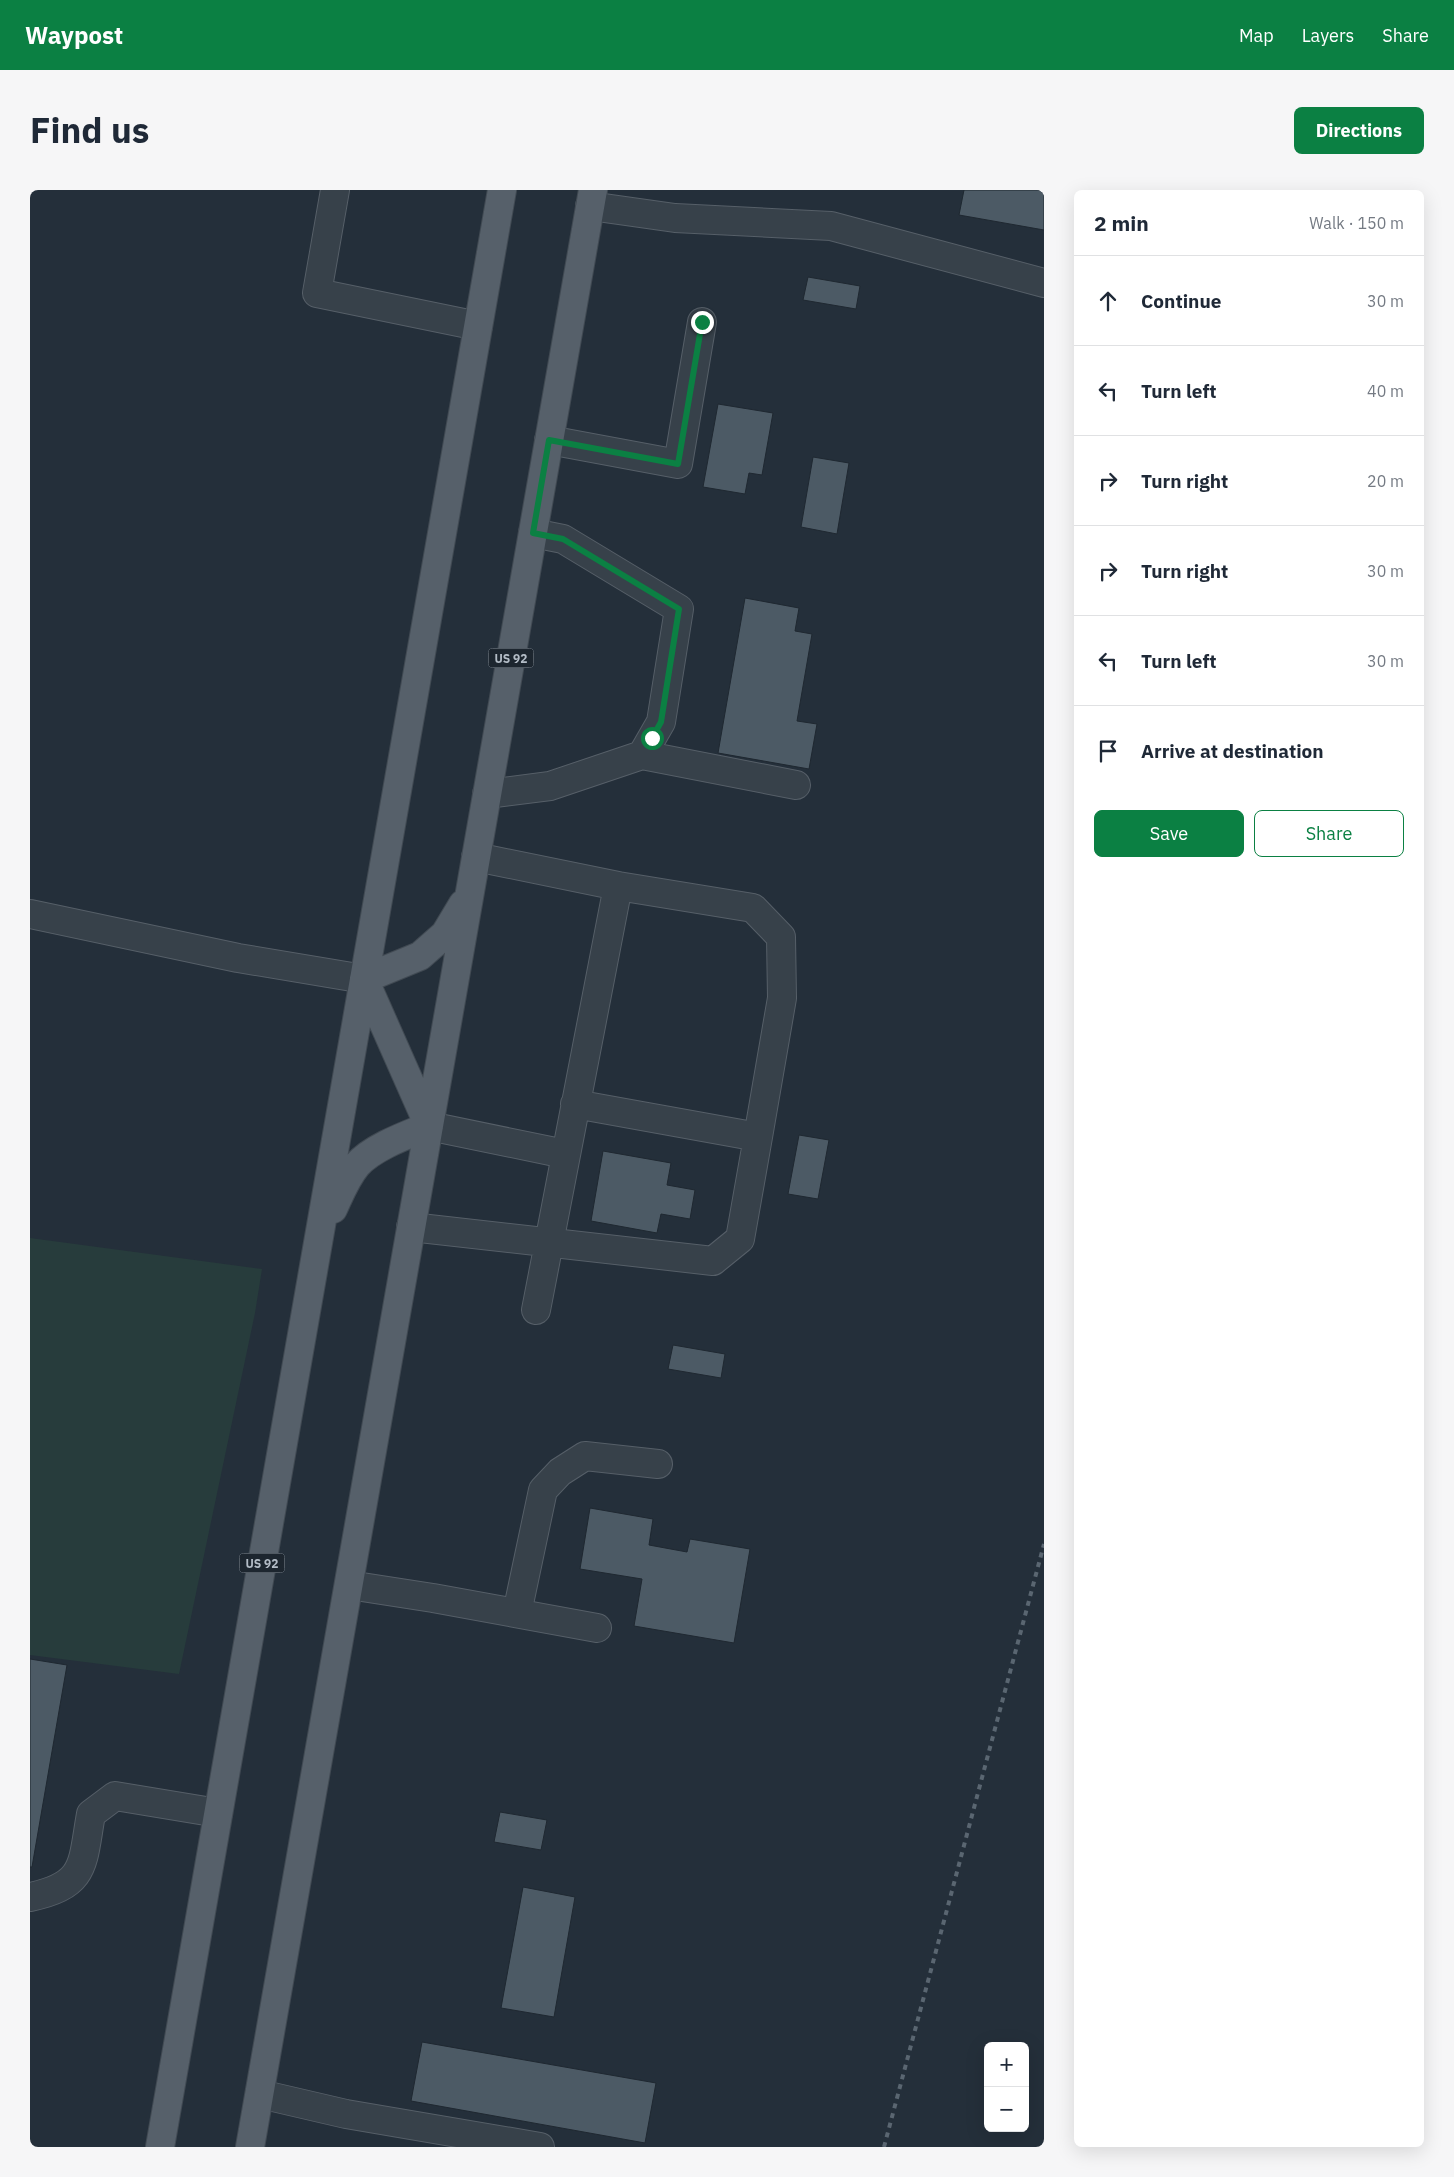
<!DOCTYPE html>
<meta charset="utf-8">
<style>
:root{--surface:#fff;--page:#f6f6f7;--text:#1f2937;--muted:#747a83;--line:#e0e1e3;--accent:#0b8043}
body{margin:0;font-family:"IBM Plex Sans",sans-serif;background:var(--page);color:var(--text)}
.controls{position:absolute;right:15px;bottom:15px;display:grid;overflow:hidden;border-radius:8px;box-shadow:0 5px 20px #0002}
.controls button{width:45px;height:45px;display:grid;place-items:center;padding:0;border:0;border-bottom:1px solid var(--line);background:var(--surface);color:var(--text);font:25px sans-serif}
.stop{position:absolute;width:15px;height:15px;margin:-11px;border:4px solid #0b8043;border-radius:50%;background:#fff}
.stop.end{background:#0b8043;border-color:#fff;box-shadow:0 1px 5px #0008}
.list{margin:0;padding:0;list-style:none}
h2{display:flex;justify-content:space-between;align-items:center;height:65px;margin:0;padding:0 20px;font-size:21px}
h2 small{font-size:16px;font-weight:400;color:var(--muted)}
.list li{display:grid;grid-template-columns:32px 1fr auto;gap:15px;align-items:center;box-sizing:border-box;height:90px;padding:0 20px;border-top:1px solid var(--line)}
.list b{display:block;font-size:19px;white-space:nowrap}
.list em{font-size:16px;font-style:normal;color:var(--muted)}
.actions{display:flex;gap:10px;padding:15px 20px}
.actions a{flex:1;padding:11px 0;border:1px solid var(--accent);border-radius:8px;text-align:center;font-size:18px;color:var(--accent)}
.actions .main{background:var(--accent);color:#fff}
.icon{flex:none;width:28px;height:28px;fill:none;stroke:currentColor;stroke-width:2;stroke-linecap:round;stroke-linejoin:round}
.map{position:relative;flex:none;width:1014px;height:1957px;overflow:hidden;border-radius:8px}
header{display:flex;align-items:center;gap:30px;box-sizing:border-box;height:70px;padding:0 25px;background:var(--accent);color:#fff}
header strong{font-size:24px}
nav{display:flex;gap:28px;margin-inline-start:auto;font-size:18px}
.intro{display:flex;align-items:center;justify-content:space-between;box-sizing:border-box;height:120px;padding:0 30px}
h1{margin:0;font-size:35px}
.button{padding:12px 22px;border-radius:8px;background:var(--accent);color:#fff;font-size:18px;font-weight:700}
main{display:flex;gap:30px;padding:0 30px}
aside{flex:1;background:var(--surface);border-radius:8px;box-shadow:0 5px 20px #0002}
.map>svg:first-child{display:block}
.green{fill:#273c3c}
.building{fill:#4c5a65;stroke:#1f2831}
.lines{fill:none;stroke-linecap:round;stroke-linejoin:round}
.minor-casing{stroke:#565f68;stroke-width:30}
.major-casing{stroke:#414a53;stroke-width:30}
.minor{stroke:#37414a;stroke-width:28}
.major{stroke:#56606a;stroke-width:28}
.rail{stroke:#5a6671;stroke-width:4;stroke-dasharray:5 5;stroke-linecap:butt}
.route{stroke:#0b8043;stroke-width:6}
.labels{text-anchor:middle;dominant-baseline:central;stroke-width:4;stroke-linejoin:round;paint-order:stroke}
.shield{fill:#1d262f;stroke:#868f99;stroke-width:1}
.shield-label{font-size:12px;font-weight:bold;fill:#b3bcc6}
</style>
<header>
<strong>Waypost</strong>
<nav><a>Map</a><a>Layers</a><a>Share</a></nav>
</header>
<div class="intro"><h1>Find us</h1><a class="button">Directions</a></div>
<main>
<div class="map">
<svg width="1014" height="1957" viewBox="0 0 1014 1957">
<rect width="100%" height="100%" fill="#242f3a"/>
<path class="green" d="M0,1048L232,1079L225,1123L149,1484L0,1465Z"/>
<path class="building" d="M934,0H1014V40L929,25Z
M778,87L830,96L826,119L773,110Z
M688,214L743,223L732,285L719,283L715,304L673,297Z
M783,267L819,273L807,344L771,337Z
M715,408L769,418L765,441L782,444L767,531L787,534L779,579L688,563Z
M769,945L799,950L788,1009L758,1004Z
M573,961L641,973L637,995L665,1000L660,1029L631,1024L627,1043L561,1031Z
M643,1155L695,1164L691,1188L638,1179Z
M560,1318L623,1329L619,1355L657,1362L660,1349L720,1359L704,1453L604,1436L612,1389L550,1379Z
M0,1469L37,1475L2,1677H0Z
M470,1622L517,1630L511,1660L464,1652Z
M493,1697L545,1707L524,1827L471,1818Z
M392,1852L626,1893L615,1953L381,1911Z"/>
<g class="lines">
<defs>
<path id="minor" d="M305,0L287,103L448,136
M560,16L645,28L801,36L1014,93
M519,250L648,274L672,132
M612,565L766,595
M457,604L520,596L612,565L631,532L649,419L533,349L503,343
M446,667L588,696L506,1120
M588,696L723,718L751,747L752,808L728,947
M0,724L208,768L334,789
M399,936L535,964
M381,1037L683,1071L710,1049L728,947L545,914
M319,1395L403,1408L567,1438
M487,1423L513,1300L530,1282L555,1266L628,1274
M0,1707C57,1695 52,1674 61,1624L85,1606L188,1623
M230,1904L316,1924L510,1957"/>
<path id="major" d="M334,789L399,936
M334,789L390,766L415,744L433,714
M303,1019C310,1004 316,988 327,975C343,957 377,945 399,936
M130,1957L472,0
M220,1957L563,0"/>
</defs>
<use href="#minor" class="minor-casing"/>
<use href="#major" class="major-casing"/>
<use href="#minor" class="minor"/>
<use href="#major" class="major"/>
<path class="rail" d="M854,1957L1014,1354"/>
</g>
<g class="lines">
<path class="route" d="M622,548L631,532L649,419L533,349L503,343L519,250L648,274L672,132"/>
</g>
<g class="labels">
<g class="shield">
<rect x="458.5" y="458.5" width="45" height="19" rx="4"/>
<rect x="209.5" y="1363.5" width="45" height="19" rx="4"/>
</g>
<g class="shield-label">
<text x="481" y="468">US 92</text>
<text x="232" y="1373">US 92</text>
</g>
</g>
</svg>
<div class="controls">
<button>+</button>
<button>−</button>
</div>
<div class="stop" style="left:622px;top:548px"></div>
<div class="stop end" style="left:672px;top:132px"></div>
</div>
<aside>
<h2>2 min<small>Walk · 150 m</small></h2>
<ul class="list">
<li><svg class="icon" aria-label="ahead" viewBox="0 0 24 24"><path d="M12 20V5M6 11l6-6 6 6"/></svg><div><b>Continue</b></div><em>30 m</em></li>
<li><svg class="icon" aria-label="left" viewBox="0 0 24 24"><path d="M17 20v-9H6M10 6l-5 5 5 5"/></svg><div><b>Turn left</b></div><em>40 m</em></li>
<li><svg class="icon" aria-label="right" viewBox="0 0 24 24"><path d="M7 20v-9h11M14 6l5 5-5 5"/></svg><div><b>Turn right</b></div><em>20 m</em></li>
<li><svg class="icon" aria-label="right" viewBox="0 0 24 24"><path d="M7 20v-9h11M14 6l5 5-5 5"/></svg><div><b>Turn right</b></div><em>30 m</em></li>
<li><svg class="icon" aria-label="left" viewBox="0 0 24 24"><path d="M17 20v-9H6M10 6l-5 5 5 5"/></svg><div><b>Turn left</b></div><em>30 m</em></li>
<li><svg class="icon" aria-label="arrive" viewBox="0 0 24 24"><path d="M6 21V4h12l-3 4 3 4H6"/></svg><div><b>Arrive at destination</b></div></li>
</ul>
<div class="actions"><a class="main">Save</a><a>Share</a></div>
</aside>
</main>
